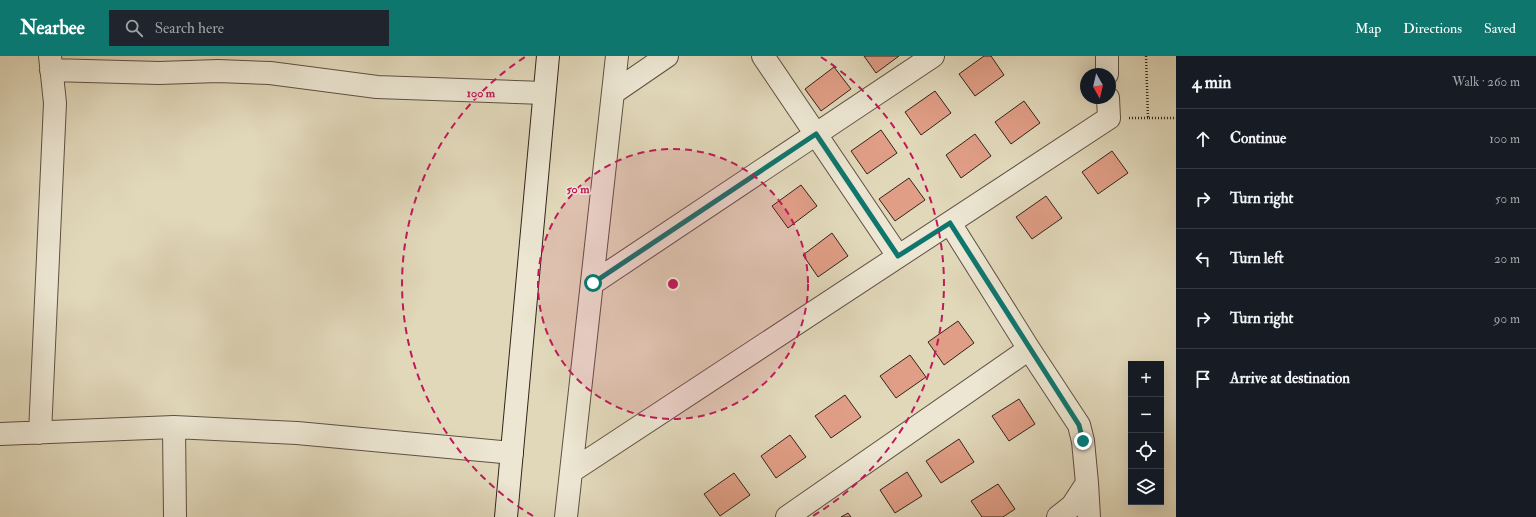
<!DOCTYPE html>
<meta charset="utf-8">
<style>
:root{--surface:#171b24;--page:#20242c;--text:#f1f3f6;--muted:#9ea1a6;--line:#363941;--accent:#0f766e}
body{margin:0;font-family:"IM FELL Double Pica",serif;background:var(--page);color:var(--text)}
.controls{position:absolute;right:12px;bottom:12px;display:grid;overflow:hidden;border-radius:0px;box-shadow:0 4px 16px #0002}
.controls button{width:36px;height:36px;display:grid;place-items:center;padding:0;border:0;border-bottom:1px solid var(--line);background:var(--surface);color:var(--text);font:20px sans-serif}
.compass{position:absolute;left:1080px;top:12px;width:36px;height:36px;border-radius:50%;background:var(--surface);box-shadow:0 4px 16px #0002;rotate:172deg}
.stop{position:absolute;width:12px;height:12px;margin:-9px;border:3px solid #0f766e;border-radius:50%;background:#fff}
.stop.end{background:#0f766e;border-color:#fff;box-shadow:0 1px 4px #0008}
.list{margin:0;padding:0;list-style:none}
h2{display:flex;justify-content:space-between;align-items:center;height:52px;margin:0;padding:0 16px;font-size:17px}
h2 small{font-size:13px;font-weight:400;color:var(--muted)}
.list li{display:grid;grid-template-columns:26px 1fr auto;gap:12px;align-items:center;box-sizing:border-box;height:60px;padding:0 16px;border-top:1px solid var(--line)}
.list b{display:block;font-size:15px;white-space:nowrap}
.list em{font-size:13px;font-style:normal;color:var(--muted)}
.icon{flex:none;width:22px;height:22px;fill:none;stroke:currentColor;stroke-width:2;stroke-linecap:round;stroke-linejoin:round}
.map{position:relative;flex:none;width:1176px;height:461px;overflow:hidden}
header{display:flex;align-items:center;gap:24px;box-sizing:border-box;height:56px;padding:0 20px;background:var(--accent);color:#fff}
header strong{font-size:19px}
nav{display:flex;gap:22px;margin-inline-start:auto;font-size:14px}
.search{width:280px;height:36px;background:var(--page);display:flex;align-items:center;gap:10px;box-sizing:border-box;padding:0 14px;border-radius:0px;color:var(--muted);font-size:15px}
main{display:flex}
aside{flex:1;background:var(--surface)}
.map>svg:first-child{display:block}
.building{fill:#e09e86;stroke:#34231c}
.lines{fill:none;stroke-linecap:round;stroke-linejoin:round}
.street-casing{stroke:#5f5044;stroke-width:24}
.secondary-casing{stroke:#34231c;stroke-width:24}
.path{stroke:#34231c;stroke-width:2.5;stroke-dasharray:1 2;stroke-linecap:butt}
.street{stroke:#ece6d2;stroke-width:22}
.secondary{stroke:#ece6d2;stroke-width:22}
.route{stroke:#0f766e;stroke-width:5}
.ring{fill:none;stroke:#c2185b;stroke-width:2;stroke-dasharray:7 5}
.centre{fill:#c2185b;stroke:#ece6d2;stroke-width:2}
.ring-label{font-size:12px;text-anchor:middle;font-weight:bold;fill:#c2185b;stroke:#ece6d2;stroke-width:3;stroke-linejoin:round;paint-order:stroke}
</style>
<header>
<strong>Nearbee</strong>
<div class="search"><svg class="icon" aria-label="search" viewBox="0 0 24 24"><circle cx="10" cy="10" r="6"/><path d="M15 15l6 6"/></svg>Search here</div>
<nav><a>Map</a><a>Directions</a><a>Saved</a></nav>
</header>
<main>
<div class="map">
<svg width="1176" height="461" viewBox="0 0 1176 461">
<rect width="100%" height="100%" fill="#e1d8ba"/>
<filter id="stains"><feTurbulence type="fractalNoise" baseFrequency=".005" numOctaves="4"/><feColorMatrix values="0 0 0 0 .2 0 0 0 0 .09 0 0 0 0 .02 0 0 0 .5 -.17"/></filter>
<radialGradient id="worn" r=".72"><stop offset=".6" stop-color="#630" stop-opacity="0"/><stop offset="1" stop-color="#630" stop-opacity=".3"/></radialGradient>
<path class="building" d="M864,0H899L876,17Z
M984,0H991L1004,19L975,40L959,18Z
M834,11L851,33L821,55L805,33Z
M935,35L951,57L921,79L905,56Z
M1024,45L1040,67L1011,88L995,66Z
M881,74L897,97L867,118L851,95Z
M975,78L991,100L961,122L946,99Z
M1112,95L1128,117L1098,138L1082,116Z
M909,122L925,144L895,165L879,143Z
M801,129L817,150L788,172L772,150Z
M1046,140L1062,162L1032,183L1016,161Z
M832,177L848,200L818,221L803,199Z
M958,265L974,287L944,309L928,286Z
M910,299L926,321L896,342L880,320Z
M845,339L861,361L831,382L815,360Z
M1019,343L1035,368L1009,385L992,360Z
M790,379L806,401L776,422L761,400Z
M959,383L974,406L941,427L926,405Z
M907,416L922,440L895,457L880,434Z
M734,417L750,439L720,460L704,438Z
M998,428L1015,453L1003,461H982L971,445Z
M848,457L851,461H841Z"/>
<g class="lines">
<defs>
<path id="street" d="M763,0L898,200
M1107,0V18
M51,14L159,17L218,15L270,17L377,31L544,37
M613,37L667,0
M593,227L933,0
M1029,293L1079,369L1083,385L1087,427L1089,461
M174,371L175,461
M40,377L55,47L50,0
M0,378L174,371L297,377L512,397
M572,415L1109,62L1108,42
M566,461L617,0
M787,461L1029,293L950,167
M1058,461L1072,450L1087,427"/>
<path id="secondary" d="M506,461L548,0"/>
</defs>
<use href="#street" class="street-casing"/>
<use href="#secondary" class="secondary-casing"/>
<path class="path" d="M1146,0L1148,62H1176
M1129,62H1148"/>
<use href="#street" class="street"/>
<use href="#secondary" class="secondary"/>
</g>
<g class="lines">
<path class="route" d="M593,227L816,78L898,200L950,167L1079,369L1083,385"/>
</g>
<circle cx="673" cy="228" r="135" fill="#c2185b" fill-opacity=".12"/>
<g class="ring">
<circle cx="673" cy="228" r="135"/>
<path d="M533 460A271 271 0 0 1 525 1M821 1A271 271 0 0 1 813 460"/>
</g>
<circle cx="673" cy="228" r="6" class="centre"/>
<g class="ring-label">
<text x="481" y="41">100 m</text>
<text x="578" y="137">50 m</text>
</g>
<rect width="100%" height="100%" filter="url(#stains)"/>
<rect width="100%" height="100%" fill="url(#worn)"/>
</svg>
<div class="controls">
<button>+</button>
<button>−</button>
<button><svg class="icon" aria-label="locate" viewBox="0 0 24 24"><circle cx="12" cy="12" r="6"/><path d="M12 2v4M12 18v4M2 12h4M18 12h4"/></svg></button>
<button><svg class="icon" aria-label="layers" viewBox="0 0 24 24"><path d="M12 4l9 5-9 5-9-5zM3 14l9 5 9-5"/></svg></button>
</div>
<svg class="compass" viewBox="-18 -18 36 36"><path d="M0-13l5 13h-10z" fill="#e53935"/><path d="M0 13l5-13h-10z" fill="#9ea1a6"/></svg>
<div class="stop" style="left:593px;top:227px"></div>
<div class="stop end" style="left:1083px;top:385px"></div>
</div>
<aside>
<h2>4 min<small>Walk · 260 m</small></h2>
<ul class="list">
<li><svg class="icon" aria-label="ahead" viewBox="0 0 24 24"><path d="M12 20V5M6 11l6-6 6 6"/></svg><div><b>Continue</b></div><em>100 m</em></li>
<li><svg class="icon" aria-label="right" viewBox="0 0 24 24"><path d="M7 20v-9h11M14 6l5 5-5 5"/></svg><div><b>Turn right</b></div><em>50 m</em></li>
<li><svg class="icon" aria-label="left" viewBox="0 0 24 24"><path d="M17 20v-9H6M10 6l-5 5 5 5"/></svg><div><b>Turn left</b></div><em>20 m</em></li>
<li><svg class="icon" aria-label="right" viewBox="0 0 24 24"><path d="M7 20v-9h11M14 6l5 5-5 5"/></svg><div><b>Turn right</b></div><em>90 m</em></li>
<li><svg class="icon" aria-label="arrive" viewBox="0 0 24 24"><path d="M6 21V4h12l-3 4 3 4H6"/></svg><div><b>Arrive at destination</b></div></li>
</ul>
</aside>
</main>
